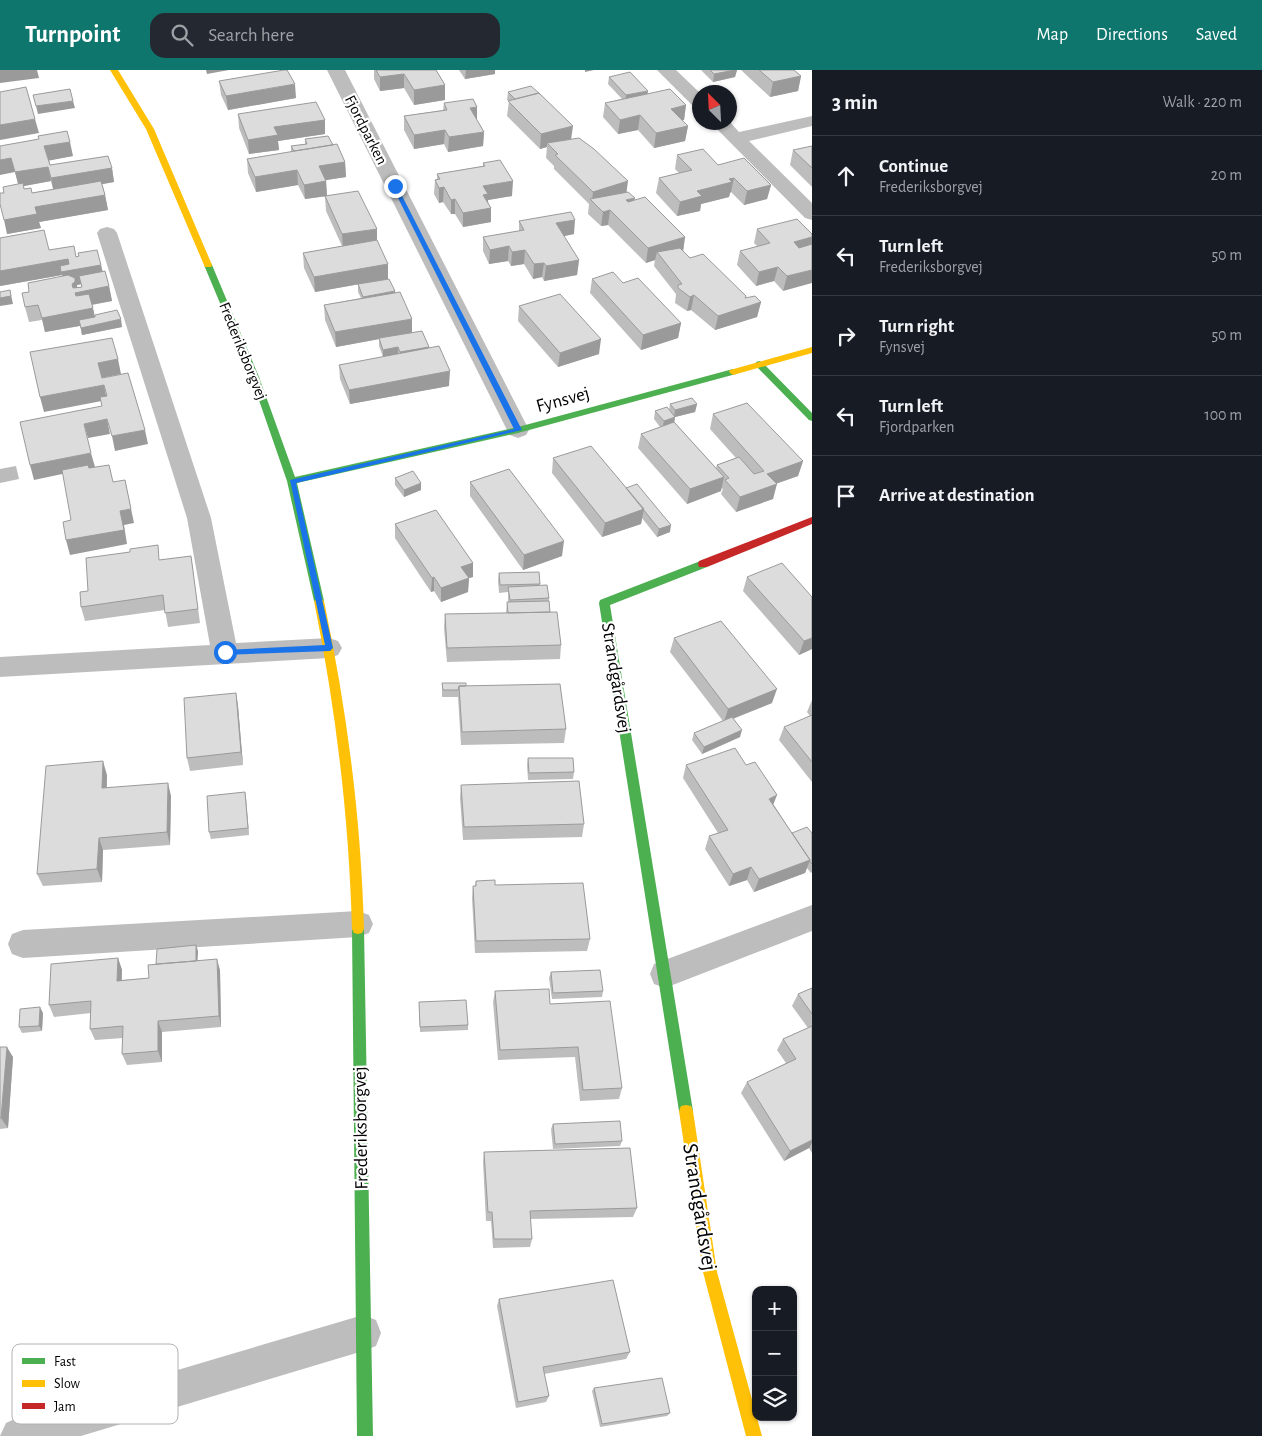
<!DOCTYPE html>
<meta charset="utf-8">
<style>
:root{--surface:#171b24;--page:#242831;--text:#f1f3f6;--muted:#9ea1a6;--line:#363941;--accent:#0f766e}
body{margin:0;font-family:"Alegreya Sans",sans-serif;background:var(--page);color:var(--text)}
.controls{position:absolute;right:15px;bottom:15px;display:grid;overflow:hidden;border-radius:10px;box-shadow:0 1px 4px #0004}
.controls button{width:45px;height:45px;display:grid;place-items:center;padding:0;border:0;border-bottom:1px solid var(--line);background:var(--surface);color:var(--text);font:25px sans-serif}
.compass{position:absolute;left:692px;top:15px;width:45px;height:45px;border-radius:50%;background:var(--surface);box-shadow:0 1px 4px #0004;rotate:336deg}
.stop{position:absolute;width:15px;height:15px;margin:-11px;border:4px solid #1a73e8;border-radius:50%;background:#fff}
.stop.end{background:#1a73e8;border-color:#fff;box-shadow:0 1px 5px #0008}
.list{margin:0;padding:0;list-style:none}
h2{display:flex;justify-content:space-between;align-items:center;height:65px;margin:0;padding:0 20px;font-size:21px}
h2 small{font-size:16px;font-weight:400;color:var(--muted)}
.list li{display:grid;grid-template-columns:32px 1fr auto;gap:15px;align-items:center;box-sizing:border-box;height:80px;padding:0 20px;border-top:1px solid var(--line)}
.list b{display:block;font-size:19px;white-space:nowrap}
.list p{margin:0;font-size:16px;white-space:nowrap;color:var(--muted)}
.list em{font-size:16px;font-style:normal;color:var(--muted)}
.icon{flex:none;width:28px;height:28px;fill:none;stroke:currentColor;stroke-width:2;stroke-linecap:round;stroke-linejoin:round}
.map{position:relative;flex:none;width:812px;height:1366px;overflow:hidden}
header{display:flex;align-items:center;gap:30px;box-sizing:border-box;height:70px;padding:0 25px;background:var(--accent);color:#fff}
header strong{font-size:24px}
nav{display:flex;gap:28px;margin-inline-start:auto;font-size:18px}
.search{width:350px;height:45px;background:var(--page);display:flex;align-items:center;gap:12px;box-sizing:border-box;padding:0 18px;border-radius:15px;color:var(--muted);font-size:19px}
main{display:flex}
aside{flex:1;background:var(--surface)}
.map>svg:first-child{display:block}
.water{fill:#bbb}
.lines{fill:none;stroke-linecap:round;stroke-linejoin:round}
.street{fill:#bdbdbd;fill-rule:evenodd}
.fast{fill:#4caf50;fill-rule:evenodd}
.slow{fill:#ffc107;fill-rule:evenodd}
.jam{fill:#c62828;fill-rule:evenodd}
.wall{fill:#bdbdbd;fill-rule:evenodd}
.shaded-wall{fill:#9a9a9a}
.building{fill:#dcdcdc;stroke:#9a9a9a}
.route{fill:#1a73e8}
.labels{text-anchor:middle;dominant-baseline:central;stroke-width:4.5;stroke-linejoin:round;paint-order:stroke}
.far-street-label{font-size:16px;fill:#000;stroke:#fff}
.street-label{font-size:19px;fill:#000;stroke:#fff}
.near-street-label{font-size:22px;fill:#000;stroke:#fff}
.key{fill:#fff;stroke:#b2b2b2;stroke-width:1}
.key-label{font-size:14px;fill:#000}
</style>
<header>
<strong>Turnpoint</strong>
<div class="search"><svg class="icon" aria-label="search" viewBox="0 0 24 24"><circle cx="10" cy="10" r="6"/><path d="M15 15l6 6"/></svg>Search here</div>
<nav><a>Map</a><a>Directions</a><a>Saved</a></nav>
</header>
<main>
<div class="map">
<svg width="812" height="1366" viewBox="0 0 812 1366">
<rect width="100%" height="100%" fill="#fff"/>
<path class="water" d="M16,396L19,409L0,413V399Z"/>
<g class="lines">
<path class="street" d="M327,0H345L529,360L526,365L518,368L510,365L507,360Z
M657,0H676L700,23V38L694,37Z
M812,46V56L749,71L812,133V150L805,148L710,52H730L739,62Z
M107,157L114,159L117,163L211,448L236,573L329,568L338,571L342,578L338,585L329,588L0,607V587L210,575L187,448L97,163L100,159Z
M812,835V861L665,918L654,914L650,904L654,894Z
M358,841L369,845L373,854L369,863L358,867L23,888L12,884L8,874L12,864L23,860Z
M363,1245L376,1250L381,1263L376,1276L363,1281L81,1366H0L6,1353L19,1347Z"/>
<path class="fast" d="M205,193H211L212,195L259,307L295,407L518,357L733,299L737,302L736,304L518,363L297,413L324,531L319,535L314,531L287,411L251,307L204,195Z
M759,291L762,292L812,343V351L809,350L756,296V292Z
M703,490L707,491L708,494L707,497L610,535L693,1041L691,1046L686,1047L681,1046L679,1041L599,533L600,530Z
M358,854L362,855L364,859L373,1366H357L352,859L354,855Z"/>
<path class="slow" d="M110,0H118L154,59L212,195L211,197H205L204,195L146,59Z
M812,277V283L733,305L729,302L730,300Z
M319,527L324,531C347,640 361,748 364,859L362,863L358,864L354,863L352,859C349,748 336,640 314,531Z
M686,1035L691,1036L693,1041L717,1202L762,1366H746L703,1202L679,1041L681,1036Z"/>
<path class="jam" d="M812,447V454L707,497H699L698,494L699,491Z"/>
</g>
<path class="wall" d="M374,0H436L445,15V30L414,35L404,18L380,21L374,9Z
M459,0H495V4L465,9Z
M701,0H737L735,7L713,12Z
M741,0H794L801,6L798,21L770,27Z
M609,7L647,24L686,35L684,50H682L688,56L685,71L654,78L638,60L618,64L603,47L605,33L622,29L608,14Z
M219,11L296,28L228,40L221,25Z
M508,22L571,69L634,130L685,167L683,181L690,188L746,226V228L761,232L757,247L715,260L691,240L687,241L675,233L676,224L654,196L655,190L646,193L608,155L601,156L588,144L589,134L554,99V96L546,88L547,77L540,79L507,46L509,31L507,30Z
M444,33L477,50L484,62L483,76L448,82L444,74L414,79L404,60V46L443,40Z
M238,44L325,50V64L278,71L279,80L249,84L239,58Z
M305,69L333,75L345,92L346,107L326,110L327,126L305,129L298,115L256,122L248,103L247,89L291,82V76L305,74Z
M0,76L73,86L49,90L50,95L112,98L114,112L102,114L105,125L108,140L39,152L41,158L7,164L4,123L18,114L15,102ZM51,111L53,119L32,123L24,119L23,116Z
M812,76V117L790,95L793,80Z
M677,85L718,95L771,115L767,129L744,135L731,122L730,123L729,127L701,134L700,141L677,146L656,123L659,108L679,103L675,99Z
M483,93L512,126L488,130L491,152L463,157L455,144H451L443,132L439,133L434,124L435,110L437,109V104L483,96Z
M325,126L377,171L388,209L315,222L304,198L303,183L342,176L326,141Z
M519,151L574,164L564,166L579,190L577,205L544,211L542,207L533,209L524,194L511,196L508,191L489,194L483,181V167L519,161Z
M757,159L812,164L783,221L774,211L756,216L737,195L740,181L757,176L754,173Z
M0,168L76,187L101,195L103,202L109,216L112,231L92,235L95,247L122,257L82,265L80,256L45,262L42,250L29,252L25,237L29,222L62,206V205L0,216ZM81,214L82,217H77V215Z
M592,209L623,213L681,253L678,268L641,280L590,223Z
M358,214L395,221L412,263L429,278L449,316L350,334L340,309L339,295L383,287L379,276V269L336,277L325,250L324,235L361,228L358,222Z
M519,236L599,284L558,297L518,251Z
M670,334H697L695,342L675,347L674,352L716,398L717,395L736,388L710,359L713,344L803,391L798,406L776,414L773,429L736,442L721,424L723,419L721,418V421L687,434L638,378L641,364L660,357L654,349L655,341L669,340Z
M553,388L626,418L670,462L657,467L642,448L641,454L602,467L552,403Z
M395,408L421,420L404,427L395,415Z
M470,412L562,486L523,500L470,426Z
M395,454L473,493V507L469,508L468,522L441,532L434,521L431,522L395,468Z
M191,486L200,553L168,557L165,540L85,551L81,537L88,521L161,490Z
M499,503L540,514V516L549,528L550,542L561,575L560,589L447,592L444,558L445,544L506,543L507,532H508V522L499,523L498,510Z
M747,507L812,579L799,585L743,521Z
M674,568L772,633L733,649L740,667L702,684L692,670L694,663L723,651L670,582Z
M442,613L466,616L566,659L564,673L461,675L458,627H442Z
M236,623L238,636L243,695L190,701L187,688Z
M812,630V712L779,670L784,657L810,646L807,642Z
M528,688L574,702L573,709L528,710L527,695Z
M686,695L774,735L792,763H812V802L811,803L807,798L805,803L754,822L747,810L729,816L705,779L709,766L718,763L683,708Z
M107,705V718L171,726L170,775L103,780L102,812L43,816L37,804Z
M461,715L584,754L582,767L463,770L460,728Z
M245,722L249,765L211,769L209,762Z
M476,811L495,815L590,869L587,881L475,883L472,828L473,816H475Z
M198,881L197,890L220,900L221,957L162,962V992L127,995L122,984L123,968L95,970L90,959L91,943L54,947L49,935L118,888L122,900V910L149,908L156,894Z
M551,902L603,921L602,927L552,929L549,908Z
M812,918V1083L809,1078L784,1091L741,1023L747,1012L786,993L777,980L783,969L808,958L792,936L798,924Z
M495,921L550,934L622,1018L619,1029L580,1031L575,987L498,990L493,932Z
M419,932L468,955V960L420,962Z
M43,943L42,961L22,963L19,957Z
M0,977L13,987L8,1058L0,1059Z
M553,1054L622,1071L620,1076L553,1079L551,1059Z
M484,1082L637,1138L633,1147L530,1149L532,1169L530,1177L493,1178L491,1151H486L483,1092Z
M499,1229L630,1282L626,1289L544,1304L549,1326L546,1332L516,1338L497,1236Z
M594,1318L670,1343L667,1346L600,1357L592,1321Z"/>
<path class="shaded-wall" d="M0,0H37L39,8L0,13Z
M206,0H229L207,4Z
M466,0H495V4L465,9Z
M585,0H594L585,2Z
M735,0H737L735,7L713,12L714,4Z
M404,4V18L380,21V7Z
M801,6L798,21L770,27L773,12Z
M295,14L296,28L228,40L226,26Z
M445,15V30L414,35V20Z
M648,21L647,28L625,33L626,25Z
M73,31L75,38L38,44L36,36Z
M686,35L684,50L668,53L671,39Z
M477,37V51L470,38Z
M640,45L638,60L618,64L620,50Z
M35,49L39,63L0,70V55Z
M325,50V64L278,71L279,80L249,84L248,70L274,57Z
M573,56L571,70L547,73V77L540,79L541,64Z
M688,56L685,71L654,78L656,63Z
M445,60L444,74L414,79V65Z
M484,62L483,76L448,82L449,67Z
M70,72L73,86L47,91L44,76Z
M11,88L15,102L0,105V90Z
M345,92L346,107L320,111L319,96Z
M48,97L51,111L19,117L15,102Z
M112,98L114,112L54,123L51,108Z
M297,100L298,115L256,122L255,107Z
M734,108L731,122L730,123L729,127L701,134L700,141L677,146L680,132L697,121Z
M326,111L327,126L305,129L304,115Z
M513,111L512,126L488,130L487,138L483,139V116Z
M628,111L626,126L592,131L593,122Z
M771,115L767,129L744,135L747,121Z
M444,117L443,132L439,133V118Z
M105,125L108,140L39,152L41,158L7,164L4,150L35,137Z
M635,128L632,142L626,130Z
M455,129V144H451V130Z
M491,138V152L463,157V143Z
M610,140L608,155L601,156L603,142Z
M575,150L574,164L555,168L556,153Z
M377,159V173L343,179L342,164Z
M685,167L683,182H657L655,190L646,193L648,178Z
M812,167V176L790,187L794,172Z
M509,176L508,191L489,194L490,180Z
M525,180L524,194L511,196L512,182Z
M68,189L101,195L104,210L77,215L78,222L109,216L112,231L78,237L65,217L60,196L62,205L0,216V201Z
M579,190L577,205L544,211L546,196Z
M544,193L542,207L533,209L534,194Z
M388,194V209L315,222L314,207Z
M778,197L774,211L756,216L759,202Z
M812,200V213L783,221L787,206Z
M10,220L13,234L0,236V228Z
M395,221V229L364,235L363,227Z
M694,225L691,240L687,241L690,227Z
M746,226L743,238L761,232L757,247L715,260L718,246L745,228Z
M93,238L96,253L45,262L42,248Z
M121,249L122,257L82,265L81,258Z
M412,249V263L336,277L335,262Z
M681,253L678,268L641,280L643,265Z
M601,269L599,284L558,297L560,283Z
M398,277V285L383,287V280Z
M429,277V285L400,289V282Z
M118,289L121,304L101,308L98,293Z
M450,301L449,316L350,334L349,320Z
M104,315L107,330L44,342L40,327Z
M697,334L695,342L675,347L674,355L662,359L664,351L674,348L675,340Z
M107,349L110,364L88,368L84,354Z
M145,360L148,374L115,381L112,366Z
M91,383L95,397L34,410L30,395Z
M803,391L798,406L763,418L767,404Z
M724,407L721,421L687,434L690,419Z
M125,410L134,453L124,455L127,474L70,485L66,470L120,441Z
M421,413V420L404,427V420Z
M777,414L773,429L736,442L740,427Z
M644,439L641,454L602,467L605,453Z
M671,455L670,462L657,467L659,459Z
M564,471L562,486L523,500L524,485Z
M473,493V507L469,508L468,522L441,532V518L461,497Z
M434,507V521L431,522L432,508Z
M812,568V579L799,585L804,571Z
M777,619L772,633L724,652L728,639Z
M236,623L238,636L243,695L241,682Z
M742,660L740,667L702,684L704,677Z
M103,691L107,705L106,731L102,718Z
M168,713L171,726L170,775L167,762Z
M245,722L246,728L249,765L248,758Z
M777,725L772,738L769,729Z
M99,768L103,780L102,812L97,799Z
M810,790L805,803L754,822L759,809Z
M751,797L747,810L729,816L733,804Z
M196,875L198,881L197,900L196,894Z
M118,888L122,900L121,922L117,911Z
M217,889L220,900L221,957L219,946Z
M40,937L43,943L42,961L39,956Z
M158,951L162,962V992L158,981Z
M7,977L13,987L8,1058L1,1048Z
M812,1070V1073L809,1078L784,1091L790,1081Z"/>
<path class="building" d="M284,0H287L295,14L226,26L219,11Z
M376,0H436L445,15L414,20L404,4L380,7Z
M710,0H735L714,4Z
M759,0H794L801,6L773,12Z
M630,2L648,21L626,25L609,7Z
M531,16L541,25L539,23L515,29L508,22Z
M26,17L35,49L0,55V22Z
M70,19L73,31L36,36L33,25Z
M670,19L686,35L671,39L688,56L656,63L640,45L620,50L605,33Z
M539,23L573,56L541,64L508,31Z
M473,29L477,37L470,38L484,62L449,67L445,60L414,65L404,46L447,40L444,33Z
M316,32L325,50L274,57L278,65L248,70L238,44Z
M67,61L70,72L44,76L50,95L108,86L112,98L51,108L48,97L15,102L11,88L0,90V76L39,69L38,66Z
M328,66L333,75L294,81L291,76L307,74L305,69Z
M579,68L594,79L628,111L593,122L555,85L558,84L547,73Z
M337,74L345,92L319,96L326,111L304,115L297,100L255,107L247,89Z
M812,76V98L793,80Z
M703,79L718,95L744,88L771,115L747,121L734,108L729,109L732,112L697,121L702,126L680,132L659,108L692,100L677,85Z
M500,90L513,111L483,116L488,124L483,125L491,138L463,143L455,129L451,130L444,117L439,118L435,110L440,109L437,104L485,96L483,93Z
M101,111L105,125L35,137L37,144L4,150L0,134V123H4L3,117L23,113L24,119L31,118L32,123Z
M358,121L377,159L342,164L325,126Z
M628,122L635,128L626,130L628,132L645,127L685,167L648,178L610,140L603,142L590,129Z
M571,142L575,150L556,153L579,190L546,196L544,193L534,194L525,180L512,182L509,176L490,180L483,167L524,160L519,151Z
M797,149L812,164V167L794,172L799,178L812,174V200L787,206L778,197L759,202L740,181L770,173L757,159Z
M44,160L49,180L74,176L76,187L79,186L78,183L97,180L101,195L61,202L60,196L69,194L68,189L0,201V168Z
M377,170L388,194L314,207L303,183Z
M680,178L690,188L703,184L746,226L745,228L755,226L761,232L718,246L694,225L690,227L678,218V215L682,214L657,182Z
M105,201L109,216L75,223L76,226L89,224L93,238L42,248L38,235L25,237L22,223L29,222L28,213L68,205L75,208V212L72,214L73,218L82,217L79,206Z
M613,202L623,213L638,208L681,253L643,265L592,209Z
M389,209L395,221L363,227L358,214Z
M10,220L11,226L0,228V222Z
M400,222L412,249L335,262L324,235Z
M560,224L601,269L560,283L519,236Z
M117,240L121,249L81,258L79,250L95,247V245Z
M422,261L429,277L400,282L398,277L383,280L379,268Z
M112,268L118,289L98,293L102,308L128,303L145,360L112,366L107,349L84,354L91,383L30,395L20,352L102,336L100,327L107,326L104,315L40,327L30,282Z
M439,276L450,301L349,320L339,295Z
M692,328L697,334L675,340L670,334Z
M747,333L803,391L767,404L777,414L740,427L725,410L729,408L717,395L739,387L754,404L764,401L713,344Z
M667,337L675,347L664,351L655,341Z
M674,352L724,407L690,419L641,364Z
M591,376L644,439L605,453L553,388Z
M88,395L89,398L109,395L113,412L125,410L131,439L120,441L124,460L66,470L63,452L71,450L62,400Z
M509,399L564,471L524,485L470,412Z
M413,401L421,413L404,420L395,408Z
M637,414L671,455L659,459L626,418Z
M436,440L473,493L461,497L469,508L441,518L434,507L432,508L395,454Z
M158,475L159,490L191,486L198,539L165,543L163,525L81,537L80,522L88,521L86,488L130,482V479Z
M782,493L812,527V568L804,571L747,507Z
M539,502L540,514L500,515L499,503Z
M547,515L549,528L510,530L508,517Z
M549,531L550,542L508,543L507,532Z
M557,542L561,575L447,578L445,544Z
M721,551L777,619L728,639L674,568Z
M442,613H466V616H459L458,620H443Z
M560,614L566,659L462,662L459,616Z
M236,623L241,682L187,688L184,628Z
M812,645V692L784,657Z
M732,647L742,660L704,677L694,663Z
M735,678L746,695L755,692L777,725L769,729L810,790L759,809L751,797L733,804L709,766L728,760L686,695Z
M528,688H573L574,702L529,703Z
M103,691L102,718L168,713L167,762L99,768L97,799L37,804L46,696Z
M579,711L584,754L464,757L461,715Z
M245,722L248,758L209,762L207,726Z
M807,757L812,763V794L810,792V790L792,763Z
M495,810V815L583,813L590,869L476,871L473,816H476V811Z
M196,875V891L156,894L157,879Z
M118,888L117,911L149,908L148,895L217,889L219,946L158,951V981L122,984L123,956L90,959L91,931L49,935L51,894Z
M600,900L603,921L553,923L551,902Z
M812,918V944L798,924Z
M549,919L550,934L610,931L622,1018L583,1020L578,977L500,980L495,921Z
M466,930L468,955L420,957L419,932Z
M40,937L39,956L19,957L20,939Z
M812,956V1070L790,1081L747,1012L796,989L783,969Z
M0,977H7L1,1048H0Z
M620,1051L622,1071L555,1074L553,1054Z
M630,1078L637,1138L530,1141L532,1169H494L492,1142H488L484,1082Z
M613,1210L630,1282L543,1297L549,1326L518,1332L499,1229Z
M662,1308L670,1343L602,1354L594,1318Z"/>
<path class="route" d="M395,115L397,116L522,360L296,413L333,578L330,581L222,585L221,582L225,580L325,575L290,410L514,359L392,116Z"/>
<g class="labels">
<g class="far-street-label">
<text transform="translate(366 60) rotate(63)">Fjordparken</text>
<text transform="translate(243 281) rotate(68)">Frederiksborgvej</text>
</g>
<g class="street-label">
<text transform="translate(563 330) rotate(-15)">Fynsvej</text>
<text transform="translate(616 608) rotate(81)">Strandgårdsvej</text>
<text transform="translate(361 1058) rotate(-91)">Frederiksborgvej</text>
</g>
<g class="near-street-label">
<text transform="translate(700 1137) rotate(81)">Strandgårdsvej</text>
</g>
</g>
<rect x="12" y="1274" width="166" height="80" rx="8" class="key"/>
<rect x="22" y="1288" width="23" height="6" fill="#4caf50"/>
<rect x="22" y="1310" width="23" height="7" fill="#ffc107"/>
<rect x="22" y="1333" width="23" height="6" fill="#c62828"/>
<g class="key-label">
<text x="54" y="1296">Fast</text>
<text x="54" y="1318">Slow</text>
<text x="54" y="1341">Jam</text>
</g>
</svg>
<div class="controls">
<button>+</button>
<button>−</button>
<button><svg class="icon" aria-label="layers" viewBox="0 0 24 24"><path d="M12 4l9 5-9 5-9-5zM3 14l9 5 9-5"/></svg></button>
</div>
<svg class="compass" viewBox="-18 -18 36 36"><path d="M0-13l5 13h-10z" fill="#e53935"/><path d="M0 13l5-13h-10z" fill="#9ea1a6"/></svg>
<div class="stop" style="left:225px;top:582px"></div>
<div class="stop end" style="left:395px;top:116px"></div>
</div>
<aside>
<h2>3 min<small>Walk · 220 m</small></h2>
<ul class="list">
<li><svg class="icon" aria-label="ahead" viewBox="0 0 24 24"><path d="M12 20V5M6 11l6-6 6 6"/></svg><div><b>Continue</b><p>Frederiksborgvej</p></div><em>20 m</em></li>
<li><svg class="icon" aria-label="left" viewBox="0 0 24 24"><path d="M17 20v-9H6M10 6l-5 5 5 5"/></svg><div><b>Turn left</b><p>Frederiksborgvej</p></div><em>50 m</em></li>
<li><svg class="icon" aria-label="right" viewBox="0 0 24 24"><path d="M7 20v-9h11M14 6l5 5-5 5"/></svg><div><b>Turn right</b><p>Fynsvej</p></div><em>50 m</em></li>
<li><svg class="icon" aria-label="left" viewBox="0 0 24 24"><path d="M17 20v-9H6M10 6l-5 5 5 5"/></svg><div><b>Turn left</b><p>Fjordparken</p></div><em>100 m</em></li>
<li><svg class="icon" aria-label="arrive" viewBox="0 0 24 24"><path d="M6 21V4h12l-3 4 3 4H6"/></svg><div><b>Arrive at destination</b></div></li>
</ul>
</aside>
</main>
